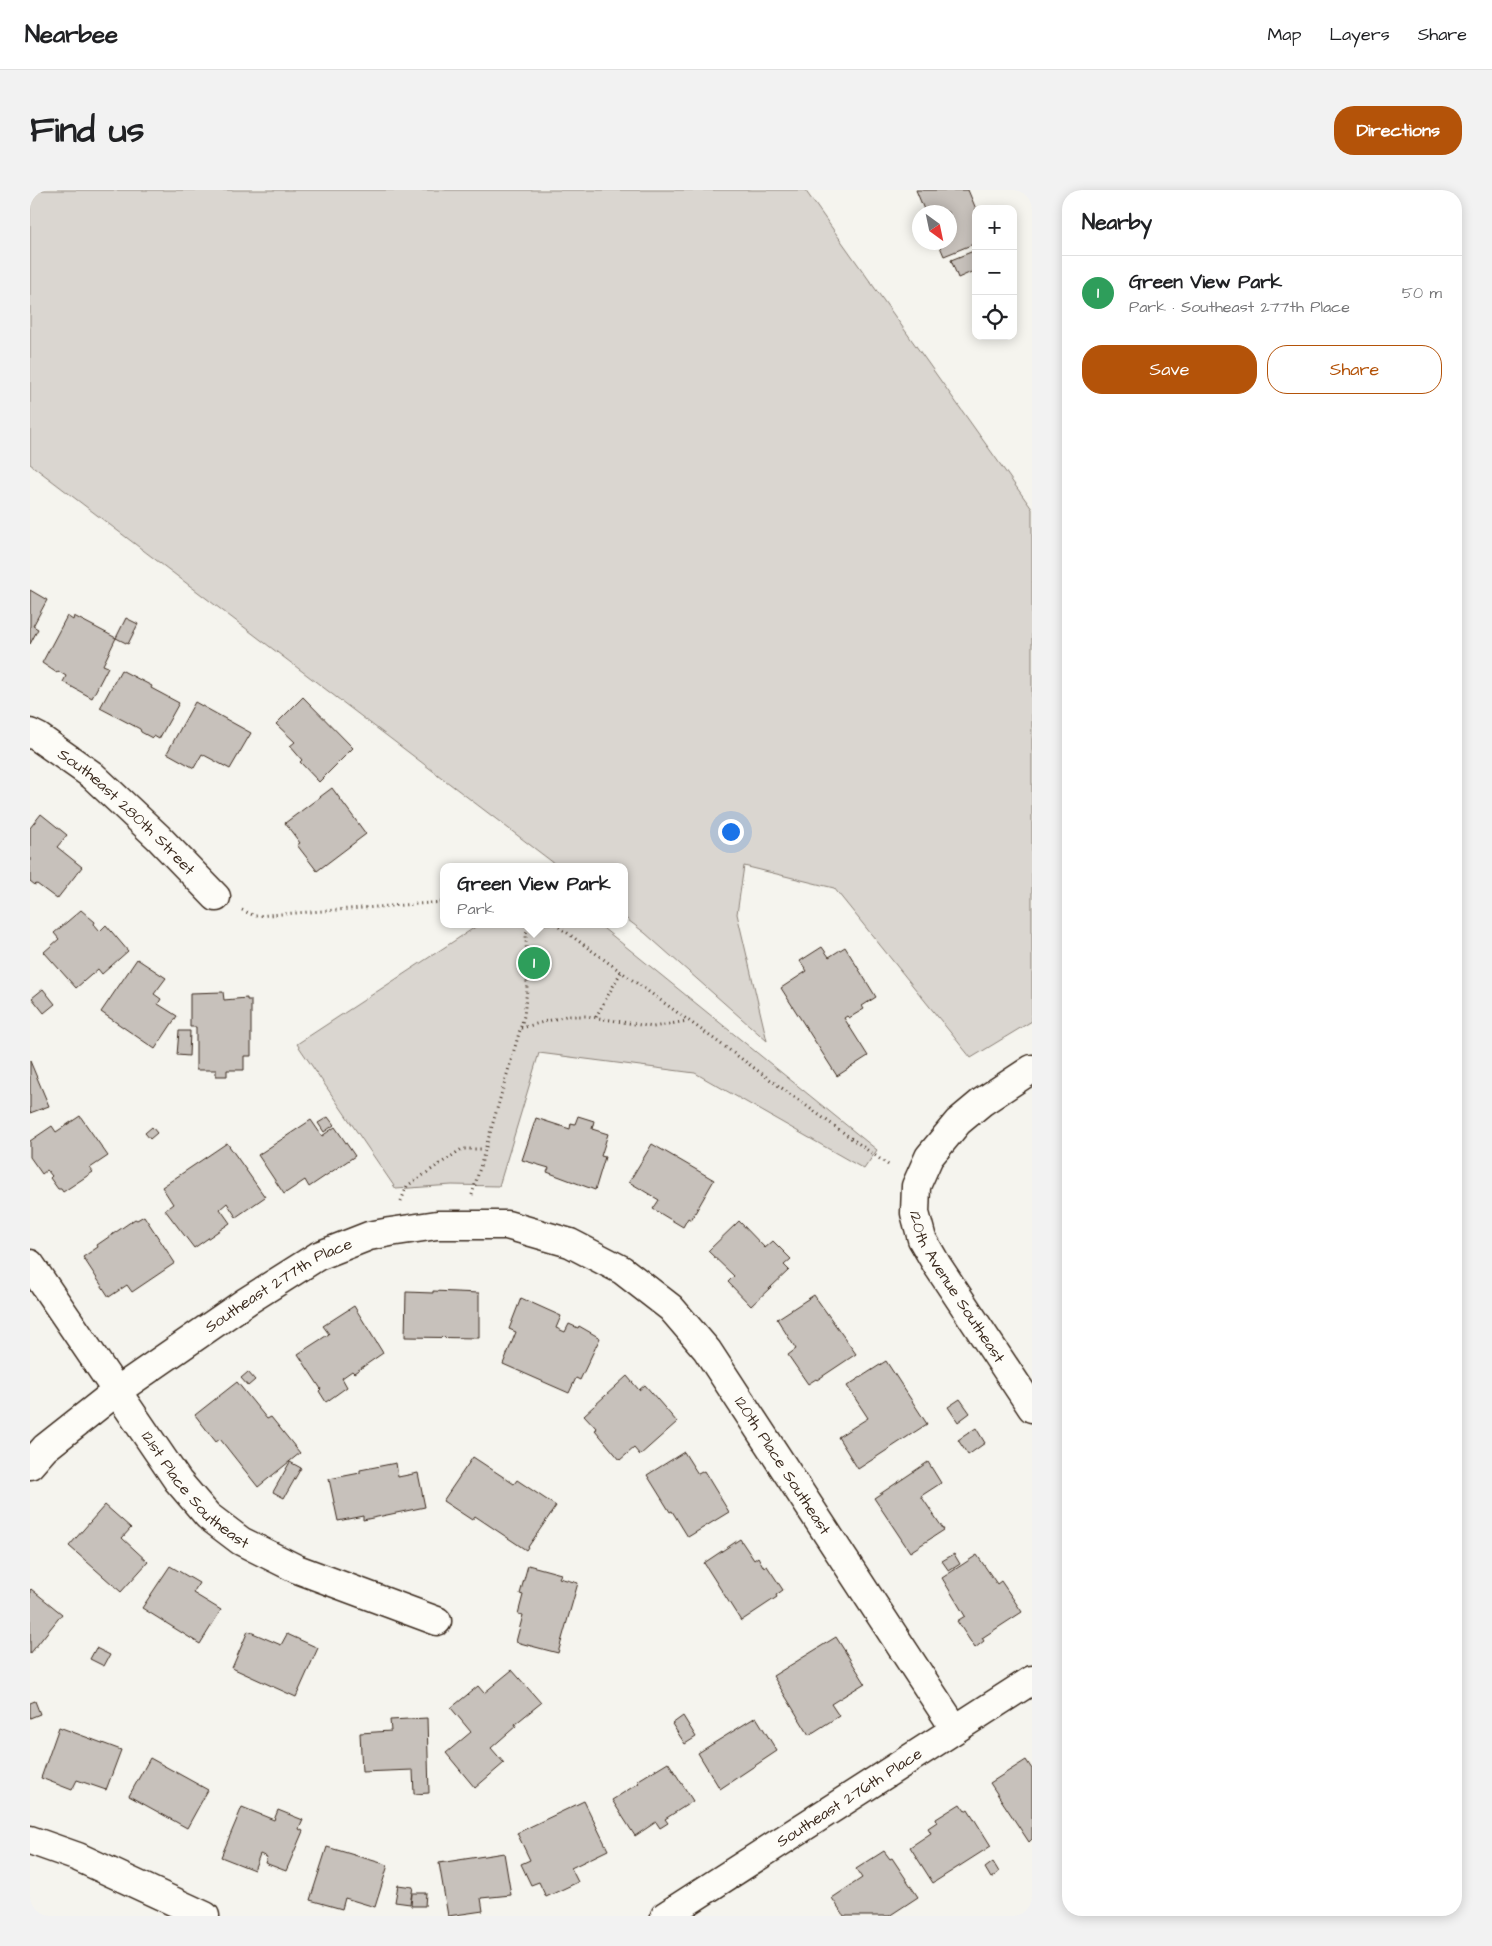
<!DOCTYPE html>
<meta charset="utf-8">
<style>
:root{--surface:#fff;--page:#f2f2f2;--text:#202124;--muted:#757577;--line:#e0e0e0;--accent:#b45309}
body{margin:0;font-family:"Architects Daughter",sans-serif;background:var(--page);color:var(--text)}
.controls{position:absolute;right:15px;top:15px;display:grid;overflow:hidden;border-radius:10px;box-shadow:0 2px 12px #0003}
.controls button{width:45px;height:45px;display:grid;place-items:center;padding:0;border:0;border-bottom:1px solid var(--line);background:var(--surface);color:var(--text);font:25px sans-serif}
.compass{position:absolute;left:882px;top:15px;width:45px;height:45px;border-radius:50%;background:var(--surface);box-shadow:0 2px 12px #0003;rotate:147deg}
.you{position:absolute;left:700px;top:641px;width:18px;height:18px;margin:-12px;border:4px solid #fff;border-radius:50%;background:#1a73e8;box-shadow:0 0 0 8px #1a73e833}
.badge{display:grid;place-items:center;width:32px;height:32px;border-radius:50%;background:var(--accent);color:#fff;font-size:16px;font-weight:700}
.pin{position:absolute;translate:-50% -50%;border:2px solid #fff;box-shadow:0 1px 5px #0006}
.popup{position:absolute;left:410px;top:673px;width:188px;height:65px;box-sizing:border-box;display:grid;place-content:center;border-radius:10px;background:var(--surface);filter:drop-shadow(0 1px 4px #0005);font-size:16px;white-space:nowrap;color:var(--muted)}
.popup b{font-size:19px;color:var(--text)}
.popup::after{content:'';position:absolute;left:50%;top:100%;margin-left:-10px;border:10px solid transparent;border-top-color:var(--surface)}
.list{margin:0;padding:0;list-style:none}
h2{display:flex;justify-content:space-between;align-items:center;height:65px;margin:0;padding:0 20px;font-size:21px}
h2 small{font-size:16px;font-weight:400;color:var(--muted)}
.list li{display:grid;grid-template-columns:32px 1fr auto;gap:15px;align-items:center;box-sizing:border-box;height:75px;padding:0 20px;border-top:1px solid var(--line)}
.list b{display:block;font-size:19px;white-space:nowrap}
.list p{margin:0;font-size:16px;white-space:nowrap;color:var(--muted)}
.list em{font-size:16px;font-style:normal;color:var(--muted)}
.actions{display:flex;gap:10px;padding:15px 20px}
.actions a{flex:1;padding:11px 0;border:1px solid var(--accent);border-radius:20px;text-align:center;font-size:18px;color:var(--accent)}
.actions .main{background:var(--accent);color:#fff}
.icon{flex:none;width:28px;height:28px;fill:none;stroke:currentColor;stroke-width:2;stroke-linecap:round;stroke-linejoin:round}
.map{position:relative;flex:none;width:1002px;height:1726px;overflow:hidden;border-radius:20px}
header{display:flex;align-items:center;gap:30px;box-sizing:border-box;height:70px;padding:0 25px;background:var(--surface);border-bottom:1px solid var(--line)}
header strong{font-size:24px}
nav{display:flex;gap:28px;margin-inline-start:auto;font-size:18px}
.intro{display:flex;align-items:center;justify-content:space-between;box-sizing:border-box;height:120px;padding:0 30px}
h1{margin:0;font-size:35px}
.button{padding:12px 22px;border-radius:20px;background:var(--accent);color:#fff;font-size:18px;font-weight:700}
main{display:flex;gap:30px;padding:0 30px}
aside{flex:1;background:var(--surface);border-radius:20px;box-shadow:0 2px 12px #0003}
.map>svg:first-child{display:block}
.green{fill:#dad6d0;stroke:#8a8077}
.building{fill:#c7c1bb;stroke:#3b2a1e}
.lines{fill:none;stroke-linecap:round;stroke-linejoin:round}
.street-casing{stroke:#3b2a1e;stroke-width:31}
.path{stroke:#3b2a1e;stroke-width:3;stroke-dasharray:1 4;stroke-linecap:butt}
.street{stroke:#fdfcf7;stroke-width:28}
.labels{text-anchor:middle;dominant-baseline:central;stroke-width:4;stroke-linejoin:round;paint-order:stroke}
.street-label{font-size:16px;fill:#3b2a1e;stroke:#fdfcf7}
</style>
<header>
<strong>Nearbee</strong>
<nav><a>Map</a><a>Layers</a><a>Share</a></nav>
</header>
<div class="intro"><h1>Find us</h1><a class="button">Directions</a></div>
<main>
<div class="map">
<svg width="1002" height="1726" viewBox="0 0 1002 1726">
<rect width="100%" height="100%" fill="#f5f4ee"/>
<filter id="ink" filterUnits="userSpaceOnUse"><feTurbulence type="fractalNoise" baseFrequency=".02" numOctaves="2"/><feDisplacementMap in="SourceGraphic" scale="10" xChannelSelector="R" yChannelSelector="G"/><feConvolveMatrix kernelMatrix="1 2 1 2 8 2 1 2 1" color-interpolation-filters="sRGB"/></filter>
<g filter="url(#ink)">
<path class="green" d="M0,0H775L1002,319V831L941,868L804,698L714,676L707,724L737,851L615,743L594,727V677H529L0,274Z
M450,734H568L847,960L834,979L665,883L509,863L469,996L422,995L366,999L267,854Z"/>
<path class="building" d="M886,0H938L946,19V53L914,66L908,52H919V22H895Z
M946,60V80L928,88L921,70Z
M0,400L17,410L3,436L8,439L0,454Z
M37,426L43,430L44,426L86,448L73,475L78,477L62,508L33,492L36,486L28,481L27,483L12,473Z
M96,428L108,434L98,454L86,448Z
M91,480L122,496L121,498L149,513L129,549L124,546L122,548L111,542L110,539L70,518Z
M273,507L323,558L289,592L270,572L272,570L260,556L265,552L246,534Z
M165,512L221,543L200,579L172,564L164,578L137,563Z
M302,598L336,644L287,681L267,655L270,653L255,633Z
M11,624L37,645L27,657L52,677L27,709L7,694L5,695L0,691V638Z
M51,720L65,732L64,734L70,741L76,735L98,761L72,784L68,779L46,798L14,762L29,749L24,743Z
M792,757L799,767L815,757L846,807L832,816L834,819L819,828L817,826L814,828L838,866L807,886L751,798L777,781L770,771Z
M107,769L136,788L124,804L131,809L128,814L147,826L125,859L71,822Z
M13,799L25,814L14,823L2,808Z
M193,802L194,810L217,808V810H221V866H214V880H197V886H186V880H166V837H160V803Z
M149,841H160L159,866L147,865Z
M0,871L19,916L0,923Z
M50,926L78,966L60,978L63,982L33,1002L31,999H28L20,988L22,986L17,980L12,984L0,967V951L22,936L26,942Z
M548,926L564,931L562,939L578,944L571,966L575,967L565,1000L517,982L519,978L492,970L506,928L540,939L541,933L545,934Z
M298,927L304,935L294,942L288,933Z
M281,930L292,946L305,937L325,966L279,997L275,990L254,1004L228,965Z
M122,937L127,943L120,949L115,943Z
M197,953L235,1007L206,1027L197,1013L190,1019L200,1033L164,1058L135,1020L143,1014L132,997Z
M622,954L684,990L661,1030L658,1028L653,1037L623,1019L629,1010L599,992Z
M114,1026L145,1073L102,1102L97,1095L79,1107L53,1067L68,1057L67,1055L105,1029L107,1030Z
M709,1031L735,1058L743,1051L761,1069L754,1075L759,1080L721,1116L698,1092L704,1086L678,1061Z
M403,1101L449,1103V1148L375,1147L376,1102L403,1103Z
M784,1105L826,1164L787,1190L786,1189L778,1194L758,1165L766,1159L747,1129Z
M491,1108L531,1126L526,1138L535,1142L539,1134L548,1138L549,1136L570,1148L550,1190L546,1188L539,1203L473,1174L486,1142L479,1139Z
M324,1116L353,1163L324,1183L322,1181L312,1188L317,1197L296,1212L289,1201L291,1199L268,1164L299,1144L293,1136Z
M856,1171L897,1234L828,1279L808,1247L838,1228L817,1196Z
M218,1182L225,1190L218,1196L211,1188Z
M597,1186L609,1200L615,1195L647,1232L610,1265L604,1258L590,1270L565,1240L567,1239L554,1225Z
M207,1192L237,1229L241,1227L270,1263L228,1297L190,1249L186,1252L165,1225Z
M930,1209L940,1223L928,1232L918,1217Z
M946,1238L955,1253L938,1265L928,1250Z
M654,1262L668,1284L674,1281L699,1322L658,1347L642,1321L640,1322L617,1285Z
M443,1267L484,1294L487,1290L526,1316L496,1360L445,1326L442,1330L413,1311Z
M260,1272L271,1278L254,1308L243,1302Z
M898,1272L911,1293L891,1306L914,1340L880,1362L844,1308Z
M366,1273L368,1287L388,1283L395,1317L333,1330V1326L308,1331L299,1289L330,1283V1280Z
M75,1315L101,1338L92,1348L118,1372L91,1402L39,1356Z
M710,1349L724,1370L728,1367L734,1378L737,1376L753,1400L746,1405L747,1407L711,1431L674,1373Z
M924,1364L930,1374L919,1381L912,1371Z
M947,1365L967,1394L971,1391L992,1422L952,1448L954,1451L945,1458L927,1431L935,1426L912,1388Z
M498,1375L531,1384L529,1388L548,1393L528,1463L486,1452L493,1425L488,1424L493,1405L490,1404Z
M140,1376L169,1393L163,1403L191,1420L170,1454L112,1418Z
M1,1399L32,1424L0,1464V1400Z
M218,1441L251,1455L257,1444L288,1458L266,1507L202,1478Z
M806,1447L835,1493L801,1514L809,1526L779,1545L743,1486Z
M66,1458L80,1465L74,1476L60,1469Z
M482,1480L511,1513L485,1534L486,1536L461,1558L474,1573L445,1598L416,1563L441,1542L421,1518L448,1496L454,1503Z
M5,1511L10,1524L0,1528V1513Z
M653,1526L666,1547L655,1554L642,1534Z
M726,1527L747,1561L690,1599L668,1563Z
M397,1528L399,1603L384,1604L383,1580L332,1582L330,1543L361,1541L360,1530Z
M29,1537L91,1560L76,1600L47,1590L42,1600L11,1588Z
M120,1568L178,1600L157,1638L99,1606Z
M996,1570L1002,1579V1649L999,1652L960,1593Z
M638,1572L663,1611L635,1629L638,1633L630,1638L626,1632L605,1646L582,1610L609,1593L607,1591Z
M554,1611L578,1660L541,1678L548,1692L516,1707L509,1692L501,1695L491,1674L500,1670L487,1643Z
M930,1614L935,1621L938,1619L961,1656L903,1693L880,1657L901,1643L898,1638L907,1632L906,1629Z
M212,1617L244,1630L248,1620L273,1630L269,1639L273,1641L256,1681L235,1673L237,1667L230,1664L224,1680L191,1667Z
M297,1657L358,1675L345,1717L315,1708L312,1719L280,1710Z
M854,1661L860,1669L862,1668L888,1707L859,1726H814L802,1708L832,1688L826,1679Z
M474,1663L481,1705L451,1708L453,1721L418,1726L409,1673Z
M963,1672L969,1682L961,1688L955,1678Z
M368,1695L383,1697L380,1714L365,1712Z
M382,1703H396L395,1716H381Z"/>
<g class="lines">
<defs>
<g id="street">
<path id="s1" d="M0,543L8,547L62,585L128,647L186,707"/>
<path id="s2" d="M1002,879L952,912L928,932L899,967L886,996L885,1023L892,1049L907,1075L1002,1218"/>
<path id="s3" d="M0,1074L148,1291L178,1326L211,1351L267,1379L407,1431"/>
<path id="s4" d="M0,1275L15,1258L87,1201L217,1111L288,1066L339,1046L360,1042L407,1035H477L540,1053L592,1080L641,1118L677,1160L925,1539"/>
<path d="M0,1650L48,1667L175,1726"/>
<path id="s5" d="M635,1726L1002,1490"/>
</g>
</defs>
<use href="#street" class="street-casing"/>
<path class="path" d="M212,720L225,726L414,712
M525,734L861,977
M566,827L591,782
M491,838L536,826H556L623,837L657,831
M442,1005L494,826L497,799L496,743L500,734
M371,1011L377,996L432,959H454"/>
<use href="#street" class="street"/>
</g>
</g>
<g class="labels">
<g class="street-label">
<text stroke="none"><textPath href="#s1" startOffset="125">Southeast 280th Street</textPath></text>
<text stroke="none"><textPath href="#s2" startOffset="281">120th Avenue Southeast</textPath></text>
<text stroke="none"><textPath href="#s4" startOffset="308">Southeast 277th Place</textPath></text>
<text stroke="none"><textPath href="#s4" startOffset="930">120th Place Southeast</textPath></text>
<text stroke="none"><textPath href="#s3" startOffset="281">121st Place Southeast</textPath></text>
<text stroke="none"><textPath href="#s5" startOffset="219">Southeast 276th Place</textPath></text>
</g>
</g>
</svg>
<div class="controls">
<button>+</button>
<button>−</button>
<button><svg class="icon" aria-label="locate" viewBox="0 0 24 24"><circle cx="12" cy="12" r="6"/><path d="M12 2v4M12 18v4M2 12h4M18 12h4"/></svg></button>
</div>
<svg class="compass" viewBox="-18 -18 36 36"><path d="M0-13l5 13h-10z" fill="#e53935"/><path d="M0 13l5-13h-10z" fill="#757577"/></svg>
<div class="you"></div>
<div class="pin badge" style="left:504px;top:773px;background:#2e9e5b">1</div>
<div class="popup"><b>Green View Park</b>Park</div>
</div>
<aside>
<h2>Nearby<small></small></h2>
<ul class="list">
<li><span class="badge" style="background:#2e9e5b">1</span><div><b>Green View Park</b><p>Park · Southeast 277th Place</p></div><em>50 m</em></li>
</ul>
<div class="actions"><a class="main">Save</a><a>Share</a></div>
</aside>
</main>
